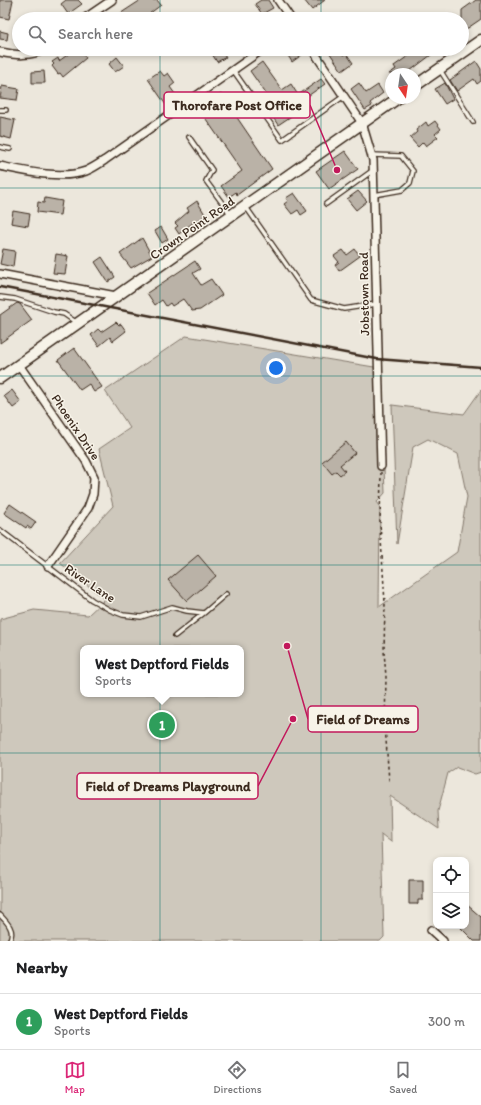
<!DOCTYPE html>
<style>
:root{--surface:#fff;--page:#f2f2f2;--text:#202124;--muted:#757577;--line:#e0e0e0;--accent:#db2777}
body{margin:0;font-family:Itim,sans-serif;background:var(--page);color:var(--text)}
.controls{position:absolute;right:12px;bottom:12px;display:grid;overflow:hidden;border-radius:8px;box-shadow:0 2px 6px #0003}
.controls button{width:36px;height:36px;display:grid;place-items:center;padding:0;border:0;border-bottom:1px solid var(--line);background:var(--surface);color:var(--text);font:20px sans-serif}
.compass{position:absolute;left:385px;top:68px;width:36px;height:36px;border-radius:50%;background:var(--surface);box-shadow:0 2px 6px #0003;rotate:167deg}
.you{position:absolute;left:276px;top:368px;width:14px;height:14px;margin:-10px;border:3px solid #fff;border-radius:50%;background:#1a73e8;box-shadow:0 0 0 6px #1a73e833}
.badge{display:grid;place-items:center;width:26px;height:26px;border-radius:50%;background:var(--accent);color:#fff;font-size:13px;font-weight:700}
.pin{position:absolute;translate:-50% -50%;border:2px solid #fff;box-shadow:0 1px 4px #0006}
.popup{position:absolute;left:80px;top:645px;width:164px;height:52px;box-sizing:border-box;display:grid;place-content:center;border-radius:8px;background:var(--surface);filter:drop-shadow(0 1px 3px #0005);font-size:13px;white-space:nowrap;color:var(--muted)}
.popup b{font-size:15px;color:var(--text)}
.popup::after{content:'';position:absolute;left:50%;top:100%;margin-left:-8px;border:8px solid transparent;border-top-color:var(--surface)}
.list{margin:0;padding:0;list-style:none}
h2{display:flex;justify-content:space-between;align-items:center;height:52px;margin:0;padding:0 16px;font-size:17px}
h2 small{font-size:13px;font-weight:400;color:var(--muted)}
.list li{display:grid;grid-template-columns:26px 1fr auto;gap:12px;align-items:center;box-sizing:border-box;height:56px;padding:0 16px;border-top:1px solid var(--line)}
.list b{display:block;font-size:15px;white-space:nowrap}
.list p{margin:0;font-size:13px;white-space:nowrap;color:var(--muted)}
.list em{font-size:13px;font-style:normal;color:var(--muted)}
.icon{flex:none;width:22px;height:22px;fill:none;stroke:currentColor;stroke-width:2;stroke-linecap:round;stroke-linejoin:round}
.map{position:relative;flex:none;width:481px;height:941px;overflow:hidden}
.search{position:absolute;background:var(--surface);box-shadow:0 2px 6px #0003;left:12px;right:12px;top:12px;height:44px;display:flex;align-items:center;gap:10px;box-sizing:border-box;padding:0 14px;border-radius:22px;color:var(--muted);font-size:15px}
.sheet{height:108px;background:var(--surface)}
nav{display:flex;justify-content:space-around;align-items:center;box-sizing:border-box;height:56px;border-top:1px solid var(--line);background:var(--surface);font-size:11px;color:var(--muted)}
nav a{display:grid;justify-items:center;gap:2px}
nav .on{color:var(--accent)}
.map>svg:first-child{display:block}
.green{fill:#cec8bc;stroke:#84796d;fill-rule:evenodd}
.building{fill:#bab2a7;stroke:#3b2a1e}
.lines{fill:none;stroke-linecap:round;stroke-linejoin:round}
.service-casing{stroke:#3b2a1e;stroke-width:6}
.minor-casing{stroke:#3b2a1e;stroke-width:10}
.secondary-casing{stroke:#3b2a1e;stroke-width:13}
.path{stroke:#3b2a1e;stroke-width:1.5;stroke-dasharray:3 3;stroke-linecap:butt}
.service{stroke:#f7f3e8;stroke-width:3.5}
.minor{stroke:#f7f3e8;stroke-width:7}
.secondary{stroke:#f7f3e8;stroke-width:10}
.rail{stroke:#3b2a1e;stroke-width:2.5}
.grid{fill:none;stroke:#0f766e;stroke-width:1;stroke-opacity:0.55}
.labels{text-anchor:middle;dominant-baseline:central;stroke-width:3;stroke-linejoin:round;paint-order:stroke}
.street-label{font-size:13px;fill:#3b2a1e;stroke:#f7f3e8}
.leader{fill:none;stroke:#c2185b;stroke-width:1.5}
.callout-dot{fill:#c2185b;stroke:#f7f3e8;stroke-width:1.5}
.callout{fill:#f7f3e8;stroke:#c2185b;stroke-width:1.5}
.callout-label{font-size:14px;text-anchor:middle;font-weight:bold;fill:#3b2a1e}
</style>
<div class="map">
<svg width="481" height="941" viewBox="0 0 481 941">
<rect width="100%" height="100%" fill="#ece7dc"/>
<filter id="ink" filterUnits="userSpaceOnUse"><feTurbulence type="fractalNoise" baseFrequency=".025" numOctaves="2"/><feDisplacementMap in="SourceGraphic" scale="8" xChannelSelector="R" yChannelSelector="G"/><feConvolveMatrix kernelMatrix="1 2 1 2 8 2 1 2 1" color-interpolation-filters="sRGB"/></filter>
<g filter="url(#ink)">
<path class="green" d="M186,336L380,368L385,493L377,502L380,506L379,607L457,552L467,497L458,454L428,439L413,447L397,544L392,405L464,414L481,390V772L475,774L457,767L448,773L438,811L439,829L390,796L391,842L381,834L384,937L380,941H0V619L34,610L88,615L105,599L60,563L113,506L99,449L130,428L105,391ZM83,648H241V694H83Z"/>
<path class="building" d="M0,0H13L9,19L0,17Z
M66,0H78L82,4L68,14L61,4Z
M141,0H157L161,5L149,14L150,16L145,19H112Z
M261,0H268L273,8L262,14L255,4Z
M304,0H325L312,10Z
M476,0H481V19L462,32V10Z
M0,31L8,33L7,40L0,39Z
M68,49H80L86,58L63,77L60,73L58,74L52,66L54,64L52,62L58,58L59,61L70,53Z
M209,49H221L226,57L217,62Z
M294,49H299L303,54L292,62L287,54Z
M327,49H339L343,55L346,53L353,63L342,71Z
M418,49H439L406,74H389L396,69L394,66Z
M117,57L124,66L115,72L109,64Z
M476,61L481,69V81L477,84L474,79L457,91L450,80Z
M262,62L282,90L291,84L298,95L321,79L325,84L302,100L304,103L291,112L293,115L278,125L263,102L269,98L250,71Z
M44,71L45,83H32V72Z
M160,71L164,76L168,73L175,83L170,87L178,98L166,105L148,79Z
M359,83L366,93L378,85L383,93L370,103L372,106L365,110L351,89Z
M445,83L453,99L445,104L435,89Z
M2,86L19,89L17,100L0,98Z
M221,94L272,169L237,195L236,192L229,197L221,186L242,171L199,109Z
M0,117L15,120L11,139L0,136Z
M435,121L441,129L435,134L438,137L426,146L423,142L418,147L410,138L417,132L416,130L426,122L428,126Z
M345,151L358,169L329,189L316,171Z
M358,191L367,201L356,210L347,199Z
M294,193L307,211L301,215L298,210L292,214L284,204L288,201L286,198Z
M45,198L62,201L60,215L37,212L38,202L44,203Z
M197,201L206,216L196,222L195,221L179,234L175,228L178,226L175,223L189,211L187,208Z
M13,211L30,214L28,226L11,223Z
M161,227L168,239L162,243L155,231Z
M142,238L152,256L131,268L120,254Z
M3,249L15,251L13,267L0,264Z
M355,249L360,256L339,271L335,265L339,262L334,256L343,250L347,255Z
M56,254L68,256L65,274L53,273Z
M102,257L115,277L108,282L95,262Z
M195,261L200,269L193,273L201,285L211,279L222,295L200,310L192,311L183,299L172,306L170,303L166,306L162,300L155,305L147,293Z
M17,303L20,304L32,320L0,343V315Z
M116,322L119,325L121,324L126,331L113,341L110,337L99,346L91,335L98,329L101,332Z
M74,348L102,387L94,392L89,384L80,390L58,360Z
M12,390L21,402L13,408L4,396Z
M346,442L355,453L340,465L345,471L340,475L336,471L332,474L322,462Z
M10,504L36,522L31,529L27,526L26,528L4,513Z
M198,555L216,576L187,601L168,580Z
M409,880H423V900H418V904H409Z
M466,904L481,917V941H474L461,928L463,926H466Z"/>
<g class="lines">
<defs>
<path id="service" d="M233,70L282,140L344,96
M440,70L473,122
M0,110H6
M189,137L212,170L206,181L231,215
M0,147L10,149
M372,155L401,156L413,171L410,183L402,190L374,195
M326,204L372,171
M246,207L311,300L344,309L376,304
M0,297L15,299L54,312L64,314L77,323
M0,530L92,600L110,610L123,615L141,617L172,607L187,611L204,613L226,594
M175,636L204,613
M0,915C7,922 16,931 9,941"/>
<path id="minor" d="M278,0L291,19
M84,19L112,0
M312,49L362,123L373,160L381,466
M0,52C15,55 31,57 45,49
M0,166C24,171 62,180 86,171C93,168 99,164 105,160L263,49
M0,274L116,296
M19,365L86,461L94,477L93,494L88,508L48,566
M431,930L443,941"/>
<path id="secondary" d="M415,86L481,40
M0,378L398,98"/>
</defs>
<use href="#service" class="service-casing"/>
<use href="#minor" class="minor-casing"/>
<use href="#secondary" class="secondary-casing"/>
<path class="path" d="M381,472L380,523L385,603L384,651L386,677L385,726L389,781"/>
<use href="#service" class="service"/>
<use href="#minor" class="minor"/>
<use href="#secondary" class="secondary"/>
<path class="rail" d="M0,287L377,359L481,367"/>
</g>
</g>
<path class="grid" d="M160,0V19M321,0V19M160,49V941M321,49V941M0,188H481M0,376H481M0,565H481M0,753H481"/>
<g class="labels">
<g class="street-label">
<text transform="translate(192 228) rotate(-35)">Crown Point Road</text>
<text transform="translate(364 294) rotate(-91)">Jobstown Road</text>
<text transform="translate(76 427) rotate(56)">Phoenix Drive</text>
<text transform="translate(90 583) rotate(34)">River Lane</text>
</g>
</g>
<path class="leader" d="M337 170L310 105M287 646L308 719M293 719L258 786"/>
<g class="callout-dot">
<circle cx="337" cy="170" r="4"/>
<circle cx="287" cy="646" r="4"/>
<circle cx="293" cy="719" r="4"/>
</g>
<g class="callout">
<rect x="164" y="92" width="146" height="26" rx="4"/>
<rect x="308" y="706" width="110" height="26" rx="4"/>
<rect x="77" y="773" width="181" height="26" rx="4"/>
</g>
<g class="callout-label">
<text x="237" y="110">Thorofare Post Office</text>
<text x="363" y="724">Field of Dreams</text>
<text x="168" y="791">Field of Dreams Playground</text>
</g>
</svg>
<div class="controls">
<button><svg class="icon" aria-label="locate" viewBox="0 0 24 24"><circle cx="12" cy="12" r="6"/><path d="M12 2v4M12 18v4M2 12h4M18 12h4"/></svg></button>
<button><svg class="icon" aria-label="layers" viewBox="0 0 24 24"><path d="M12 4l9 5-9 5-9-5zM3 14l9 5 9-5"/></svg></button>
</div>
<svg class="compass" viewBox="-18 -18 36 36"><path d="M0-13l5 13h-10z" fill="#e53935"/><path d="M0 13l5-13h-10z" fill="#757577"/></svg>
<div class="you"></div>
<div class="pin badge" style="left:162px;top:725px;background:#2e9e5b">1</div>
<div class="popup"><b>West Deptford Fields</b>Sports</div>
<div class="search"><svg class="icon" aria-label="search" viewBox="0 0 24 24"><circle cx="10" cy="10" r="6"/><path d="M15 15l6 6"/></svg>Search here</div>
</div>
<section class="sheet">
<h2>Nearby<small></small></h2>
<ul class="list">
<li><span class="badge" style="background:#2e9e5b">1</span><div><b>West Deptford Fields</b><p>Sports</p></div><em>300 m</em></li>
</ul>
</section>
<nav>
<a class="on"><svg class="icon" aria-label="map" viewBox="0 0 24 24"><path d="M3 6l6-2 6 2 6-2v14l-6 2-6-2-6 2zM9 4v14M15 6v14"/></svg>Map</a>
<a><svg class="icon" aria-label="directions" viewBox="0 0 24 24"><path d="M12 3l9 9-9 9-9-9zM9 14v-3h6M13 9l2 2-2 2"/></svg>Directions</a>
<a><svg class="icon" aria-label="saved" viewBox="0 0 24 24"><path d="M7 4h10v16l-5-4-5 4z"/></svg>Saved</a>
</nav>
